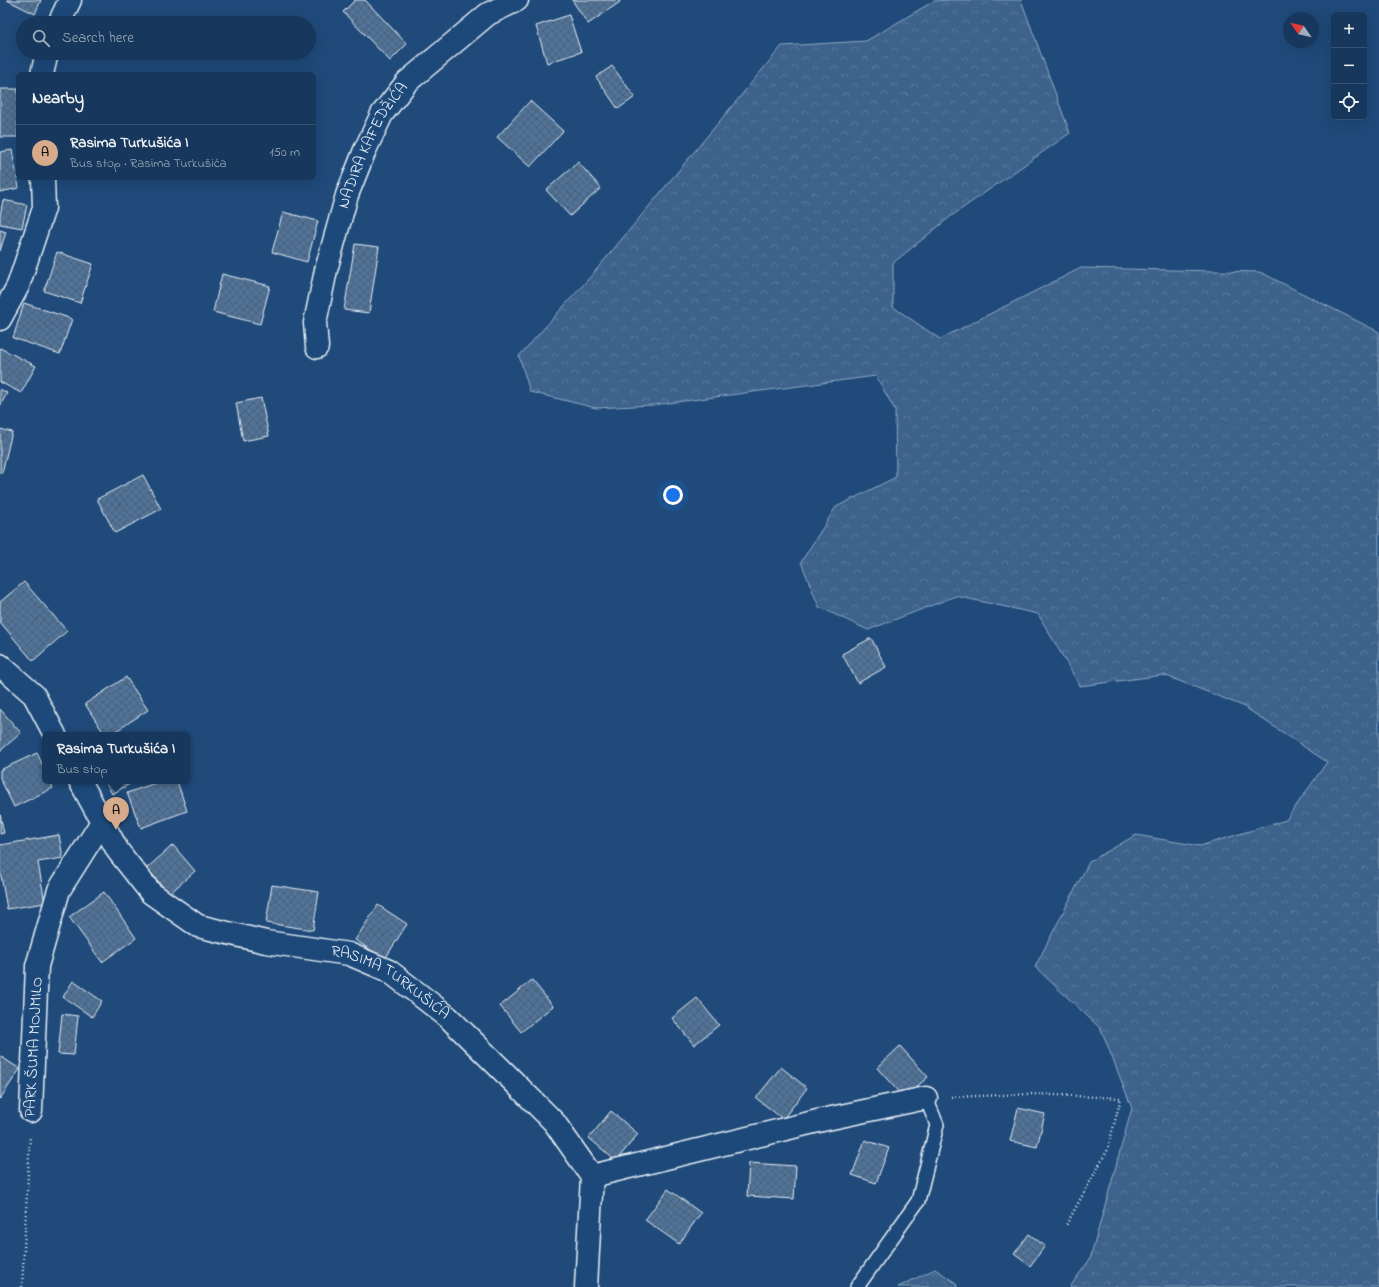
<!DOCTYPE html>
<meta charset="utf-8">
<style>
:root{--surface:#17385c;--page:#203f62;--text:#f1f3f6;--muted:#9eacbb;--line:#365272;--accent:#d6ab8b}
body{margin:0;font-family:"Indie Flower",sans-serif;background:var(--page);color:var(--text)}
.controls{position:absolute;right:12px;top:12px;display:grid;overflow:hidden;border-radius:6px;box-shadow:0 4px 16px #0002}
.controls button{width:36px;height:36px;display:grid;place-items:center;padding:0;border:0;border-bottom:1px solid var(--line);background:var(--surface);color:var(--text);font:20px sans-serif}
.compass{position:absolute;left:1283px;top:12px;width:36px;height:36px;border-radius:50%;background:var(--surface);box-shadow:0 4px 16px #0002;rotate:304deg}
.you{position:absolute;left:673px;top:495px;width:14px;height:14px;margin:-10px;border:3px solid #fff;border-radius:50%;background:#1a73e8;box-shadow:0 0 0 6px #1a73e833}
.badge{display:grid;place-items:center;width:26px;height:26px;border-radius:50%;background:var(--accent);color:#111;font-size:13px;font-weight:700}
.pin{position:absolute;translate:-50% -33px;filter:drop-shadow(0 1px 2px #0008)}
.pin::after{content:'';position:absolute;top:21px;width:14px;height:12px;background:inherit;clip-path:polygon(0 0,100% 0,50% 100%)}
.popup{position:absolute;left:42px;top:732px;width:148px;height:52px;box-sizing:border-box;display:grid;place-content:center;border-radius:6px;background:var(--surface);filter:drop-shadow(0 1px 3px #0005);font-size:13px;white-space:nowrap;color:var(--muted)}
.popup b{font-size:15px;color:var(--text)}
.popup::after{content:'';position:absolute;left:50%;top:100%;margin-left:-8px;border:8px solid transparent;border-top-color:var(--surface)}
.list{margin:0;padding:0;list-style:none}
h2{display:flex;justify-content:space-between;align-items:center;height:52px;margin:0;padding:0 16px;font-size:17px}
h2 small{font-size:13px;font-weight:400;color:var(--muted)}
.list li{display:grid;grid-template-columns:26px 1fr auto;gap:12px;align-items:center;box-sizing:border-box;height:56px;padding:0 16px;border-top:1px solid var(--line)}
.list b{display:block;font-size:15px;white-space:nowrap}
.list p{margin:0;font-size:13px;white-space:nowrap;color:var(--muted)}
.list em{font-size:13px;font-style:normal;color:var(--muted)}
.icon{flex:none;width:22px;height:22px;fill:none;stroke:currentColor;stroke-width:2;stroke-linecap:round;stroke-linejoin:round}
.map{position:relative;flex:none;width:1379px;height:1287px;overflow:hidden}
.search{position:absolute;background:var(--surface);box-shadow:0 4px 16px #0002;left:16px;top:16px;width:300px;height:44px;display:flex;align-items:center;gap:10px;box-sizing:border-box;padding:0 14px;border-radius:22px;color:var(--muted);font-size:15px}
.panel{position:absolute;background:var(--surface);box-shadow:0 4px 16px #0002;left:16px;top:72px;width:300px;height:108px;border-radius:6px}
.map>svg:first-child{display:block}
.forest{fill:url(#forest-crowns);stroke:#92aac2}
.building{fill:url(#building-cross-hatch);stroke:#e8f1f8}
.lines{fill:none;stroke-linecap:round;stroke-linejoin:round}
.lane-casing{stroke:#e8f1f8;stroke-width:16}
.street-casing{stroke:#e8f1f8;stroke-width:25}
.path{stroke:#e8f1f8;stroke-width:2.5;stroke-dasharray:1 3;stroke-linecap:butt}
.lane{stroke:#1f4a7a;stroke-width:13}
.street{stroke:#1f4a7a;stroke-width:22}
.labels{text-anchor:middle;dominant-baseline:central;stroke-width:4;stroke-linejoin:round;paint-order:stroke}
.street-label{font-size:16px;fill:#e8f1f8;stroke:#1f4a7a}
</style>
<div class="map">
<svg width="1379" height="1287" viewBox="0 0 1379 1287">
<defs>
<pattern id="forest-crowns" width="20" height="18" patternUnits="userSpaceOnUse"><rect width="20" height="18" fill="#3c628c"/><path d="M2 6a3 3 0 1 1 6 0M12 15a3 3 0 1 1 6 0" fill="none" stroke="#58799d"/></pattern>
<pattern id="building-cross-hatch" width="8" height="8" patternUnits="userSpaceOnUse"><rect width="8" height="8" fill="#517399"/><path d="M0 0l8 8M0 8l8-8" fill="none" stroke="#4c5e72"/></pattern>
</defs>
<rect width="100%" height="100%" fill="#1f4a7a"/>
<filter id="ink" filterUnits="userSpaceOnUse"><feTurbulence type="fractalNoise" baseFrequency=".025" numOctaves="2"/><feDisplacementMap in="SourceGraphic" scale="8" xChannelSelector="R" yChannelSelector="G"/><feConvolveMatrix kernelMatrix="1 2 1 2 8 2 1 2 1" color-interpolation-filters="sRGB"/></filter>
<g filter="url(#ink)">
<path class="forest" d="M951,0H1021L1070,133L950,217L893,263V307L940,339L1081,268L1260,272L1379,332V1287H1070L1090,1259L1132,1108L1101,1029L1035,967L1089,862L1136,835L1200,846L1286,820L1327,762L1243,706L1164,675L1080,686L1038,614L956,596L868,630L819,607L801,562L836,507L896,477L895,410L876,376L653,405L596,408L530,392L519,356L592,275L782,46L866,41L934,1Z
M935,1269L956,1283L957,1287H898Z"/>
<path class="building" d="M7,0H41L35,14Z
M355,0H365L407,44L390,61L343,12Z
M572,0H619L620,2L588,24Z
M569,15L581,52L547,63L536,26Z
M612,66L635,97L618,109L596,77Z
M0,89H18V137H0Z
M530,101L563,131L530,167L497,137Z
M12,150L19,188L0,192V152Z
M578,162L601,188L570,216L546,190Z
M3,200L27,205L22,228L0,224V216Z
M283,212L318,221L307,262L272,252Z
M0,230L6,232L0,251Z
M355,244L379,247L369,313L344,310Z
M57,252L93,264L80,303L44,291Z
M222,274L270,286L260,324L213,312Z
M24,303L72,319L60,354L13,338Z
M0,348L36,366L21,393L0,382Z
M0,389L7,393L0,406Z
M261,398L269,436L243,441L236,403Z
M0,429L12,432L2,473H0Z
M143,475L161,509L115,533L97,499Z
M24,582L67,631L33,661L0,622V602Z
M871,638L886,667L858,683L842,654Z
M126,677L148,710L110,735H105L85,704Z
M0,709L21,733L0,751Z
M37,753L45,770V781H50L53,788L14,807L0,778V770Z
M105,781H135L112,794Z
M161,781H177L187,811L141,828L127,793Z
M0,814L4,833L0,834Z
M59,835L63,858L38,862L45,903L7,909L0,870V845Z
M173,845L195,871L169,894L147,868Z
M272,885L319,892L313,930L266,923Z
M104,892L136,938L102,962L69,917Z
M378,905L407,924L385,959L355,940Z
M532,980L553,1006L521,1032L500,1006Z
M73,981L102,1001L92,1017L63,997Z
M697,998L719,1025L694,1045L672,1018Z
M62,1014L78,1016L74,1055L58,1054Z
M900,1046L928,1077L904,1098L877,1068Z
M0,1056L20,1069L0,1099Z
M781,1067L807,1088L783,1119L756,1098Z
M1018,1108L1045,1114L1037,1147L1010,1141Z
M611,1111L638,1134L616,1161L589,1138Z
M865,1140L889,1148L876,1183L852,1175Z
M749,1163L796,1166L794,1199L747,1196Z
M668,1189L701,1213L679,1244L645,1220Z
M1029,1234L1045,1246L1030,1266L1014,1254Z"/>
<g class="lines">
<defs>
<path id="lane" d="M857,1287L918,1201L937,1125L926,1098"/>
<g id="street">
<path d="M59,23L70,0"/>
<path d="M42,74L47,53"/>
<path d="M0,319L18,286L44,208L43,178"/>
<path id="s1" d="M317,347L315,323L326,270L347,195L365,150L382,114L407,82L488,14L517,0"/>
<path d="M0,665L34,695L55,735"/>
<path id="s2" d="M80,781L118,851L151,893L198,926L266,942L349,954L389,971L448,1017L503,1071L554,1122L592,1176L586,1287"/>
<path d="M31,1111L37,966L59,890L102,822"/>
<path d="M592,1176L822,1120L926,1098"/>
</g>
</defs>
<use href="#lane" class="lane-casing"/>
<use href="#street" class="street-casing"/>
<path class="path" d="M951,1097L1030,1094L1121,1098L1107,1151L1065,1227
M22,1287L30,1136"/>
<use href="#lane" class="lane"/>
<use href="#street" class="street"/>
</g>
</g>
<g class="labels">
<g class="street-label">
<text stroke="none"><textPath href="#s1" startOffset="212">NADIRA KAFEDŽIĆA</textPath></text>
<text stroke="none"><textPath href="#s2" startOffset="394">RASIMA TURKUŠIĆA</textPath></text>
<text transform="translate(34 1047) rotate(-87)">PARK ŠUMA MOJMILO</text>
</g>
</g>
</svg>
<div class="controls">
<button>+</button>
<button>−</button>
<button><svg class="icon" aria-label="locate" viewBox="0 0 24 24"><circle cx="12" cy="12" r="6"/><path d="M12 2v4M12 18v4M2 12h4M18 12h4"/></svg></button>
</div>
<svg class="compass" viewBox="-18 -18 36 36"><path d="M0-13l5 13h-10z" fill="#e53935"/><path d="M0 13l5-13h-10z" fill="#9eacbb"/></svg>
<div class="you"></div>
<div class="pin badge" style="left:116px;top:830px">A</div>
<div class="popup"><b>Rasima Turkušića I</b>Bus stop</div>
<div class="search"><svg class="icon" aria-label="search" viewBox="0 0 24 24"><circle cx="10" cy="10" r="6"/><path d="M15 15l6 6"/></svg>Search here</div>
<section class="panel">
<h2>Nearby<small></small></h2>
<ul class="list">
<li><span class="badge">A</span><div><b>Rasima Turkušića I</b><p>Bus stop · Rasima Turkušića</p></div><em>150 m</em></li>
</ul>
</section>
</div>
